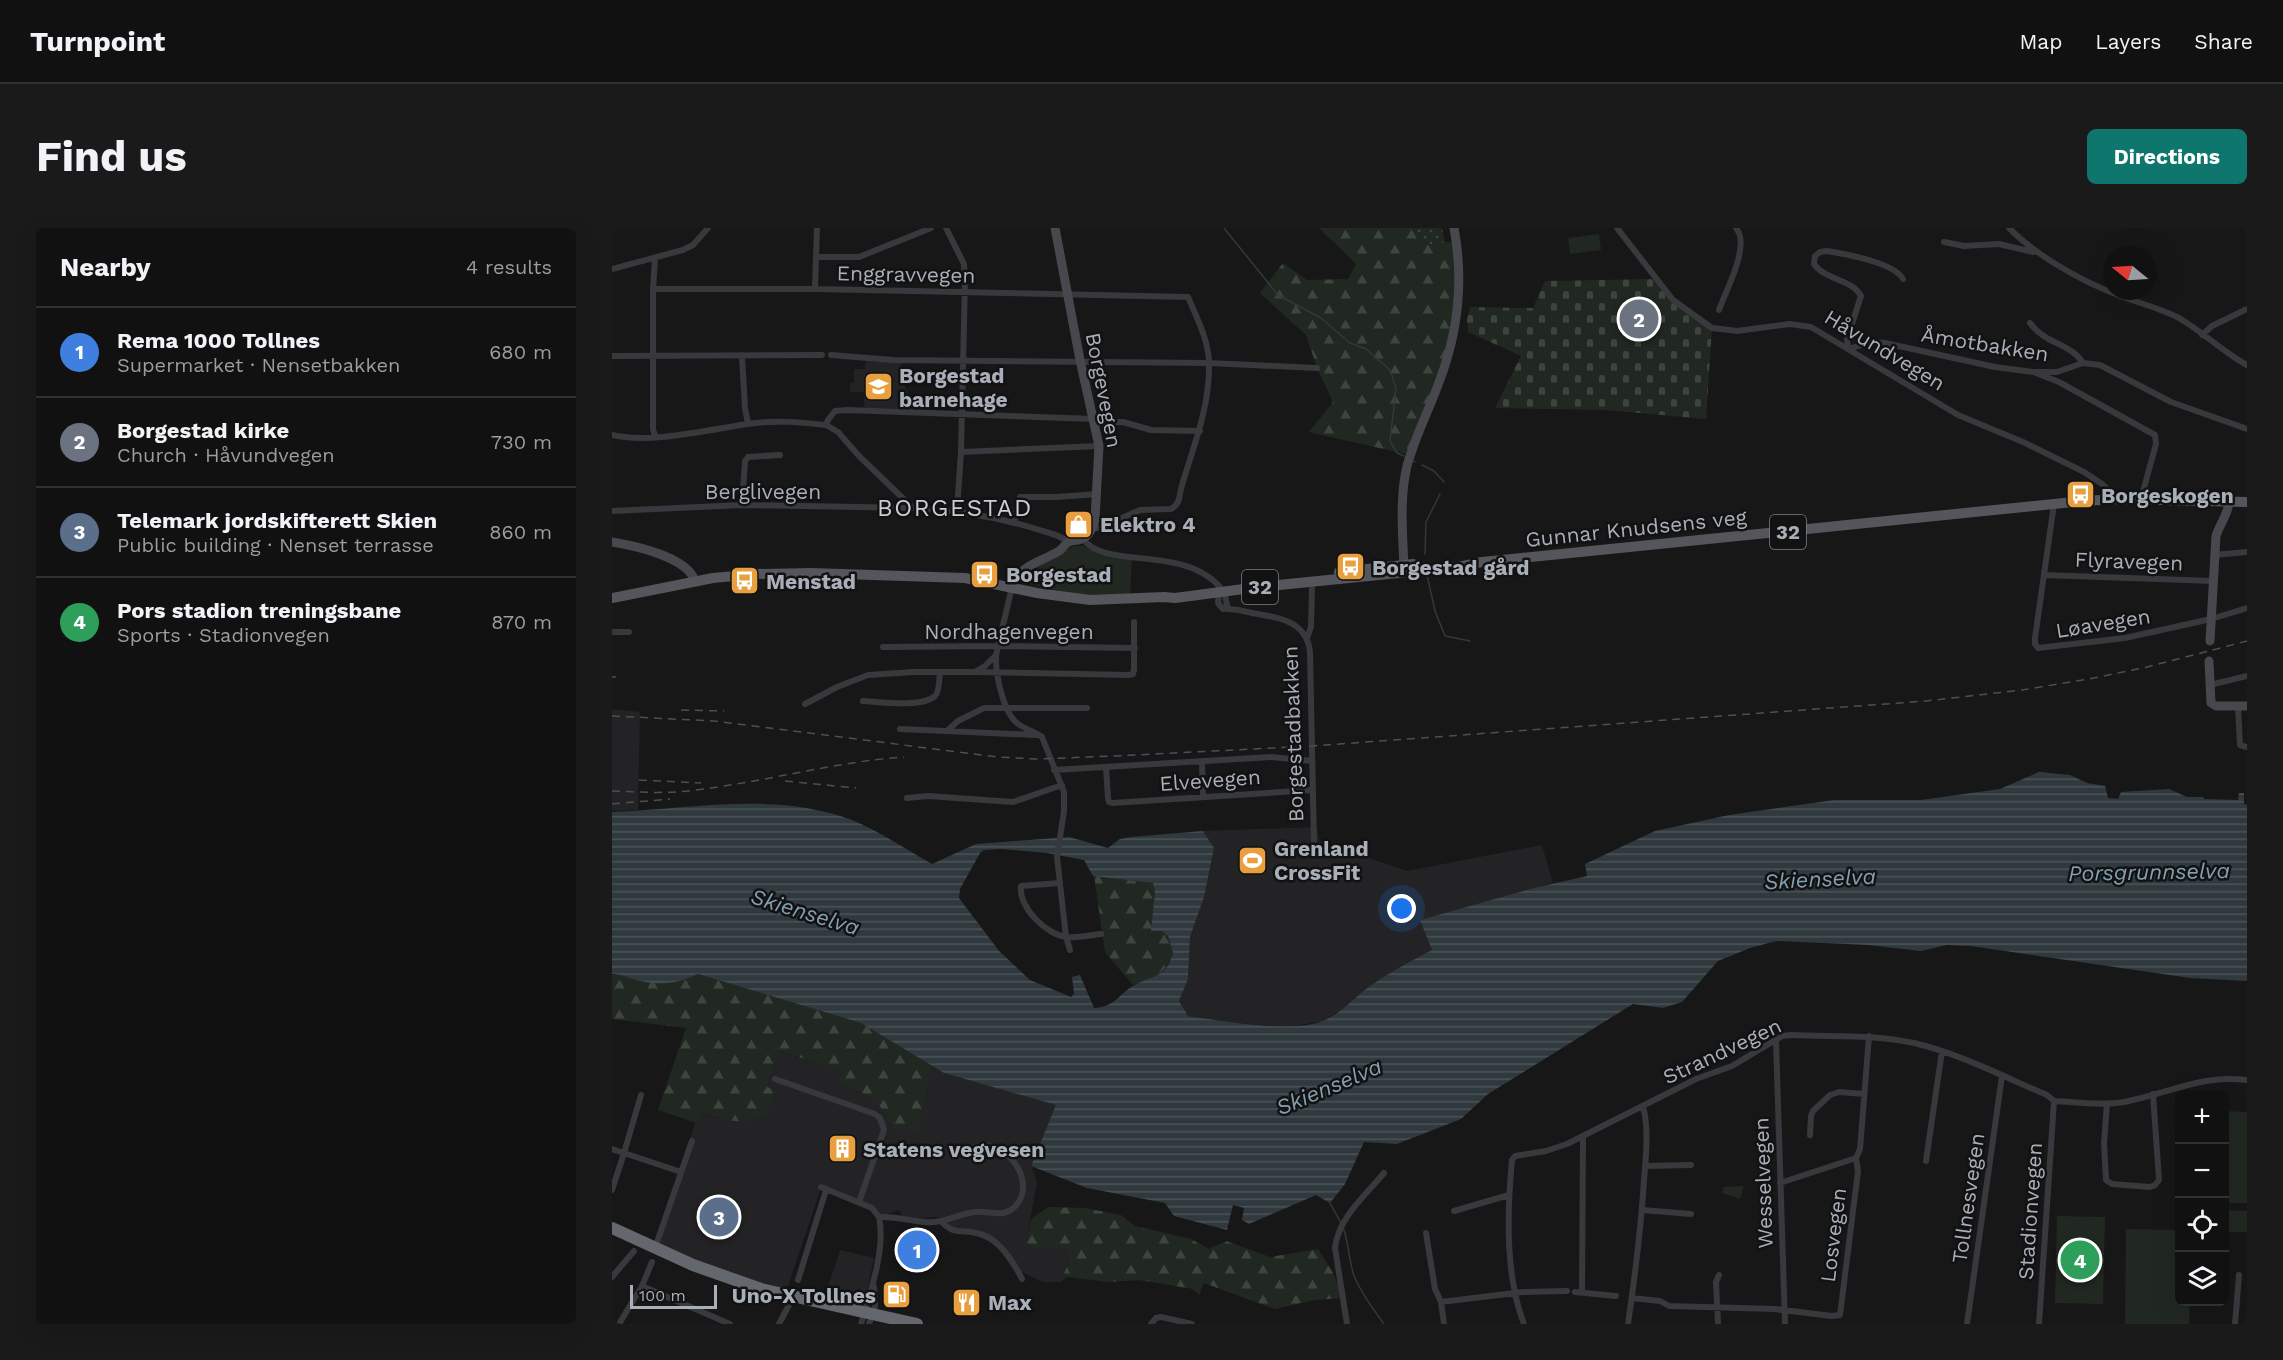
<!DOCTYPE html>
<meta charset="utf-8">
<style>
:root{--surface:#111112;--page:#1a1a1b;--text:#f1f3f6;--muted:#9c9d9f;--line:#303132;--accent:#0f766e}
body{margin:0;font-family:"Work Sans",sans-serif;background:var(--page);color:var(--text)}
.controls{position:absolute;right:18px;bottom:18px;display:grid;overflow:hidden;border-radius:9px;box-shadow:0 6px 24px #0002}
.controls button{width:54px;height:54px;display:grid;place-items:center;padding:0;border:0;border-bottom:2px solid var(--line);background:var(--surface);color:var(--text);font:30px sans-serif}
.compass{position:absolute;left:1491px;top:18px;width:54px;height:54px;border-radius:50%;background:var(--surface);box-shadow:0 6px 24px #0002;rotate:288deg}
.scale{position:absolute;left:18px;bottom:15px;width:87px;box-sizing:border-box;padding-left:6px;border:3px solid #a9afb8;border-top:0;font-size:16px;line-height:21px;white-space:nowrap;color:#a9afb8;-webkit-text-stroke:4px #121213;paint-order:stroke}
.you{position:absolute;left:790px;top:681px;width:21px;height:21px;margin:-15px;border:4px solid #fff;border-radius:50%;background:#1a73e8;box-shadow:0 0 0 9px #1a73e833}
.badge{display:grid;place-items:center;width:39px;height:39px;border-radius:50%;background:var(--accent);color:#fff;font-size:20px;font-weight:700}
.pin{position:absolute;translate:-50% -50%;border:3px solid #fff;box-shadow:0 2px 6px #0006}
.list{margin:0;padding:0;list-style:none}
h2{display:flex;justify-content:space-between;align-items:center;height:78px;margin:0;padding:0 24px;font-size:26px}
h2 small{font-size:20px;font-weight:400;color:var(--muted)}
.list li{display:grid;grid-template-columns:39px 1fr auto;gap:18px;align-items:center;box-sizing:border-box;height:90px;padding:0 24px;border-top:2px solid var(--line)}
.list b{display:block;font-size:22px;white-space:nowrap}
.list p{margin:0;font-size:20px;white-space:nowrap;color:var(--muted)}
.list em{font-size:20px;font-style:normal;color:var(--muted)}
.icon{flex:none;width:33px;height:33px;fill:none;stroke:currentColor;stroke-width:2;stroke-linecap:round;stroke-linejoin:round}
.map{position:relative;flex:none;width:1635px;height:1096px;overflow:hidden;border-radius:9px}
header{display:flex;align-items:center;gap:36px;box-sizing:border-box;height:84px;padding:0 30px;background:var(--surface);border-bottom:2px solid var(--line)}
header strong{font-size:28px}
nav{display:flex;gap:33px;margin-inline-start:auto;font-size:21px}
.intro{display:flex;align-items:center;justify-content:space-between;box-sizing:border-box;height:144px;padding:0 36px}
h1{margin:0;font-size:42px}
.button{padding:15px 27px;border-radius:9px;background:var(--accent);color:#fff;font-size:21px;font-weight:700}
main{display:flex;gap:36px;padding:0 36px}
aside{flex:1;background:var(--surface);border-radius:9px;box-shadow:0 6px 24px #0002}
.map>svg:first-child{display:block}
.built{fill:#232325}
.grass{fill:url(#grass-dots)}
.forest{fill:url(#forest-firs)}
.cemetery{fill:url(#cemetery-stones)}
.park{fill:#212821}
.water{fill:url(#water-rules);fill-rule:evenodd}
.lines{fill:none;stroke-linecap:round;stroke-linejoin:round}
.stream{stroke:#2f393e;stroke-width:1.5}
.street{stroke:#38393d;stroke-width:6}
.secondary{stroke:#46484d;stroke-width:9}
.primary{stroke:#54565c;stroke-width:10}
.highway{stroke:#64686e;stroke-width:12}
.rail{stroke:#4d4f54;stroke-width:1.5;stroke-dasharray:8 6;stroke-linecap:butt}
.labels{text-anchor:middle;dominant-baseline:central;stroke-width:5;stroke-linejoin:round;paint-order:stroke}
.shield{fill:#121213;stroke:#7c8086;stroke-width:1.5}
.shield-label{font-size:20px;font-weight:bold;fill:#a9afb8}
.street-label{font-size:21px;fill:#a9afb8;stroke:#121213}
.poi-label{font-size:21px;font-weight:bold;fill:#a9afb8;stroke:#121213;text-anchor:start}
.water-label{font-size:22px;font-style:italic;fill:#82a0b1;stroke:#121213}
.quarter-label{font-size:24px;letter-spacing:1.5px;fill:#caced4;stroke:#121213}
</style>
<header>
<strong>Turnpoint</strong>
<nav><a>Map</a><a>Layers</a><a>Share</a></nav>
</header>
<div class="intro"><h1>Find us</h1><a class="button">Directions</a></div>
<main>
<aside>
<h2>Nearby<small>4 results</small></h2>
<ul class="list">
<li><span class="badge" style="background:#3f7fe0">1</span><div><b>Rema 1000 Tollnes</b><p>Supermarket · Nensetbakken</p></div><em>680 m</em></li>
<li><span class="badge" style="background:#6b7280">2</span><div><b>Borgestad kirke</b><p>Church · Håvundvegen</p></div><em>730 m</em></li>
<li><span class="badge" style="background:#5c6f8a">3</span><div><b>Telemark jordskifterett Skien</b><p>Public building · Nenset terrasse</p></div><em>860 m</em></li>
<li><span class="badge" style="background:#2e9e5b">4</span><div><b>Pors stadion treningsbane</b><p>Sports · Stadionvegen</p></div><em>870 m</em></li>
</ul>
</aside>
<div class="map">
<svg width="1635" height="1096" viewBox="0 0 1635 1096">
<defs>
<pattern id="grass-dots" width="8" height="8" patternUnits="userSpaceOnUse" patternTransform="scale(1.5)"><rect width="8" height="8" fill="#212821"/><path d="M2 2h.1M6 6h.1" fill="none" stroke="#3e453f" stroke-width="1.8" stroke-linecap="round"/></pattern>
<pattern id="forest-firs" width="22" height="20" patternUnits="userSpaceOnUse" patternTransform="scale(1.5)"><rect width="22" height="20" fill="#212821"/><path d="M5 1l3.5 6h-7zM16 11l3.5 6h-7z" fill="#3e453f"/></pattern>
<pattern id="cemetery-stones" width="16" height="16" patternUnits="userSpaceOnUse" patternTransform="scale(1.5)"><rect width="16" height="16" fill="#212821"/><path d="M2 7V4a2 2 0 0 1 4 0v3zM10 15v-3a2 2 0 0 1 4 0v3z" fill="#3e453f"/></pattern>
<pattern id="water-rules" width="6" height="5" patternUnits="userSpaceOnUse" patternTransform="scale(1.5)"><rect width="6" height="5" fill="#2f393e"/><path d="M0 2.5h6" fill="none" stroke="#4a5358"/></pattern>
</defs>
<rect width="100%" height="100%" fill="#171718"/>
<path class="built" d="M254,133L289,135L290,153L296,164V181L255,180L252,178V164H238V155H242V141H253Z
M0,481L28,484L26,582L0,583Z
M705,599L707,613L795,643L930,617L941,655L809,692L820,722L762,755L734,779L711,793L675,799L623,795L576,788L567,773L576,751L578,709L592,669L602,620L591,603Z
M166,823L230,843L226,855L250,864L307,902L320,838L332,845L445,877L419,938L425,954L414,1014L423,1023L433,1019L458,1022V1030L452,1044L456,1049L448,1054H431L399,1039L381,1011L341,1001L325,989L292,991L287,982L267,989L264,984L209,960L174,1064L131,1051L42,1016L87,884L106,890L145,892L157,883L165,863L155,859Z
M228,1022L262,1030L254,1069L247,1074L213,1068Z"/>
<path class="grass" d="M803,0H830L833,15L814,17Z"/>
<path class="forest" d="M707,0H803L814,17L844,13V94L798,227L697,204L721,174L705,140L694,107L648,65L671,35L695,52L736,51L744,36Z
M482,648L541,655L543,664L540,703L550,702L556,708L561,725C554,746 541,751 521,757L493,724Z
M7,746C34,755 59,760 86,746L249,795L320,838L307,902L282,900C267,871 256,866 226,855L230,843L167,823L155,859L165,862C162,869 160,879 156,884C140,902 107,890 88,884L84,895L46,882L74,800L0,791V747Z
M436,979L473,980L509,987L523,998L579,1011L597,1021L614,1013L658,1029L706,1021L721,1045L731,1070L703,1072L663,1081L592,1055L587,1067L581,1061L527,1052L497,1054L456,1049L452,1045L458,1030V1022L433,1019L423,1023L414,1014L419,991Z"/>
<path class="cemetery" d="M1044,51L1061,72L1100,100L1094,191L993,182L883,180L909,128L856,104L855,91L858,79L921,80L933,53Z"/>
<path class="park" d="M987,6L989,22L958,26L956,10Z
M461,318H471L491,327L520,332L518,368C484,369 452,366 418,356C417,337 448,327 461,318Z
M1613,883L1635,884V975H1613Z
M1132,958L1128,971L1110,965L1112,959Z
M1613,982L1635,983V1004H1613Z
M1445,988L1493,989L1491,1076L1443,1075Z
M1514,1001L1567,1002L1568,1074H1578L1577,1096H1513Z"/>
<path class="water" d="M1427,544L1458,547L1475,555L1493,558L1496,570L1506,571L1509,564L1557,561L1575,569H1591L1592,571L1626,572L1627,565H1632V576L1635,577V753L1578,750L1359,718L1335,717L1309,723L1256,717L1164,713L1138,720L1106,733L1070,774L1051,780L1021,776L876,866L849,891L785,916L752,914L733,956L718,975L704,967L637,996L630,992L632,980L621,977L615,1002L562,988L553,975L475,960L419,938L444,877L332,845L249,795L86,746C68,755 48,758 29,753C19,751 10,746 0,746V584C79,581 164,563 240,592C267,603 295,622 320,636L364,616L457,609L496,620L508,611L519,609L591,603L602,620L592,669L578,709L576,751L567,773L576,788C610,793 683,806 713,792C733,783 746,765 764,754C782,742 801,732 820,722L808,692L922,660L975,648L973,636L1043,603L1117,587L1222,572H1309L1388,561ZM389,621L435,625L472,632L481,648L541,655L543,664L539,703H550L556,708L561,725C553,751 542,746 523,757C507,765 504,779 482,780L468,747L460,749L462,766L459,769L418,752L387,723L347,670L348,661L368,625L372,622Z"/>
<g class="lines">
<path class="stream" d="M612,0L666,67L709,90L738,115L754,121L778,142L784,160L778,213L785,225L792,228
M802,233L803,234
M810,237L822,243L832,254
M813,326L814,294L828,266
M812,335V334
M815,347L823,383L833,408L858,413
M718,975L729,995
M732,1002C737,1017 737,1033 742,1048C749,1065 761,1081 772,1096"/>
<path class="street" d="M334,0L352,36L353,52L349,224L345,282
M1005,0L1061,72L1100,100L1125,103L1178,96L1199,99L1346,187L1411,214L1472,244L1490,256L1507,271
M1397,0C1423,27 1471,54 1506,67C1526,75 1548,80 1567,90C1591,104 1611,124 1635,137
M1332,14L1352,18L1387,16L1421,24
M204,29H247L319,0
M43,31L41,61H203L576,69C584,88 597,113 597,135C598,178 582,217 570,257C567,266 569,276 559,281L528,282L487,300H481
M0,41L71,22L81,17L96,0
M1291,51C1283,35 1233,26 1215,23L1208,24L1203,28L1202,36C1213,52 1240,51 1249,68L1235,111L1236,121L1259,114L1273,115L1383,139L1421,144H1445L1471,135L1488,137L1559,174L1635,201
M41,61V201L43,208
M203,61L205,0
M1107,82C1114,62 1139,17 1124,0
M1418,95C1434,117 1459,115 1471,135
M1590,107L1600,98L1635,81
M219,127L281,132L597,135L705,140
M0,128L210,127
M130,129L133,180L136,196
M1424,145L1447,154L1543,207L1544,216L1529,271
M483,195L511,194L539,202L588,203
M0,207C36,216 96,202 135,196C162,192 187,194 214,197
M349,224L487,218
M1442,276L1423,410V416L1426,420L1513,410L1599,391L1635,380
M130,277L133,233L136,229L168,227
M0,283L130,277L301,280
M402,294L408,269H445L485,266
M471,311C494,343 576,315 611,363C614,368 614,375 616,380
M456,314C447,306 433,304 421,300C381,288 343,282 301,280L247,228L226,204L214,197L216,192L223,183L235,182L482,191
M1602,327L1635,324
M1432,347L1601,353
M607,362L606,375L611,381C620,380 630,383 640,385C666,389 695,393 698,424L702,616
M0,404H17
M695,410L699,399L700,360
M271,419L386,418L523,420
M384,427C383,444 391,484 405,495C412,501 422,503 430,509L452,564V583L445,629L454,709L458,722
M364,444L517,447L521,446L522,442V394
M1598,457L1635,448
M251,473C269,474 310,480 323,468C328,463 327,451 328,444
M193,476L225,459L256,447L302,444H363L373,438L384,427L400,359
M1626,479L1628,517L1635,519
M288,501L424,507
M336,502L346,493L372,480H475
M590,535L591,569
M494,539L496,570L497,574L500,575L701,562
M442,542L659,529L700,533
M295,570L316,568L401,574L450,557
M448,655L409,658C406,679 435,708 456,709C466,710 478,707 489,706
M1164,813L1173,1096
M163,851L263,886L268,890L272,902L247,974
M29,867L12,925L69,944
M1442,873C1465,874 1489,878 1512,874C1556,866 1589,846 1635,852
M1495,876L1492,915L1494,952L1500,956L1538,959L1543,957L1547,952L1541,866
M1198,907L1199,888L1201,883L1218,867L1227,864L1252,866
M0,921L12,925L0,962
M1314,933L1330,823
M1033,938L1079,937
M1168,955L1244,930
M209,959L260,980L267,989C274,1020 258,1066 249,1096
M1030,982L1079,986
M842,983L897,967
M267,989C284,988 298,993 313,994C331,996 346,986 363,984C373,983 382,986 391,985C397,984 403,979 406,975C426,947 382,897 352,926
M329,993C343,1009 351,1000 368,1006C387,1011 402,1035 410,1051
M814,1005L823,1061L829,1074L832,1096
M43,1020L80,913
M0,1049L22,1023
M186,1052L214,962
M30,1058L118,1096
M963,1064L1004,1068
M970,1064L971,908
M1020,1070L1048,1073L1057,1078L1163,1081L1220,1088L1228,1087L1246,943L1244,930L1248,921L1257,808
M829,1074L911,1064L955,1063
M7,1096L30,1058L40,1034
M167,1096L177,1077
M257,1096L263,1078L262,1059
M539,1096L544,1090L549,1089L580,1096
M735,1096L723,1020C726,990 754,967 772,945
M912,1096C893,1048 895,983 900,932L903,928L934,923L955,916L1084,851L1120,838L1170,808L1179,807C1220,809 1261,806 1302,815C1349,826 1392,849 1435,867L1442,873
M1016,1096C1023,1048 1029,1000 1032,952C1034,928 1037,901 1031,878
M1106,1096L1104,1054L1107,1047
M1355,1096L1390,848
M1427,1096L1442,873
M1623,1096L1627,1047"/>
<path class="secondary" d="M0,314C23,318 75,329 83,353
M792,342C791,307 787,272 795,238C803,209 816,184 826,157C846,106 852,53 842,0
M400,359C407,337 429,334 447,323C451,321 453,315 457,314C460,312 463,313 466,312C476,310 481,300 483,291L487,218L468,132L443,0
M1598,413L1604,308C1608,295 1616,287 1617,274
M1597,433L1599,475L1604,478H1635"/>
<path class="primary" d="M727,344L801,336
M0,370L101,350L145,346L199,345L353,350L425,365L478,372L552,369L563,370L647,359L846,339L870,334L1471,273L1507,271L1635,274"/>
<path class="highway" d="M0,1000L81,1037L149,1061L305,1096"/>
<path class="rail" d="M0,449H4
M69,482L112,483
M0,488L102,493L386,529L424,531L503,528L700,518L1314,473L1410,462L1477,451L1535,439L1635,413
M27,552L89,555
M173,553L244,560
M0,563C28,564 55,566 83,562C153,554 221,534 292,529
M0,576L58,571"/>
</g>
<defs>
<symbol id="school-square" viewBox="-11 -11 22 22"><rect x="-9" y="-9" width="18" height="18" rx="4" fill="#e99f3e" stroke="#121213"/><path d="M0-5L7-2L0 1L-7-2ZM-4 1L0 2.5L4 1V4Q0 6-4 4Z" fill="#fff"/></symbol>
<symbol id="bus-square" viewBox="-11 -11 22 22"><rect x="-9" y="-9" width="18" height="18" rx="4" fill="#e99f3e" stroke="#121213"/><path d="M-5-6H5V4H4V6H2V4H-2V6H-4V4H-5ZM-3.5-4V0h7V-4ZM-3.5 1.2v1.5H-2V1.2ZM2 1.2v1.5H3.5V1.2Z" fill="#fff"/></symbol>
<symbol id="shop-square" viewBox="-11 -11 22 22"><rect x="-9" y="-9" width="18" height="18" rx="4" fill="#e99f3e" stroke="#121213"/><path d="M-5-2.5h2.3a2.7 3.5 0 0 1 5.4 0H5L5.5 6h-11ZM-1.5-2.5h3a1.5 2.3 0 0 0-3 0Z" fill="#fff"/></symbol>
<symbol id="stadium-square" viewBox="-11 -11 22 22"><rect x="-9" y="-9" width="18" height="18" rx="4" fill="#e99f3e" stroke="#121213"/><path d="M0-5a6.5 5 0 1 0 0 10a6.5 5 0 1 0 0-10ZM-3.5-1.8h7v3.6h-7Z" fill="#fff"/></symbol>
<symbol id="building-square" viewBox="-11 -11 22 22"><rect x="-9" y="-9" width="18" height="18" rx="4" fill="#e99f3e" stroke="#121213"/><path d="M-4-6H4V6H1V3H-1V6H-4ZM-2.5-4.3h1.7v1.8h-1.7ZM.8-4.3h1.7v1.8H.8ZM-2.5-1h1.7V.8h-1.7ZM.8-1h1.7V.8H.8Z" fill="#fff"/></symbol>
<symbol id="fuel-square" viewBox="-11 -11 22 22"><rect x="-9" y="-9" width="18" height="18" rx="4" fill="#e99f3e" stroke="#121213"/><path d="M-5.5-6h7V0h2V4h1.3V-2.5L3-4.5l.8-.8L6-3V5H2.5V1h-1V6h-7ZM-4.2-4.7v3.2H.2V-4.7Z" fill="#fff"/></symbol>
<symbol id="restaurant-square" viewBox="-11 -11 22 22"><rect x="-9" y="-9" width="18" height="18" rx="4" fill="#e99f3e" stroke="#121213"/><path d="M-5-6h1v4h1v-4h1v4h1v-4h1v5L-1.5 .5V6h-2V.5L-5-1ZM5-6V6H3V1.5H1.5Q1.5-4 5-6Z" fill="#fff"/></symbol>
</defs>
<g fill-rule="evenodd">
<use href="#school-square" x="250" y="142" width="33" height="33"/>
<use href="#bus-square" x="1452" y="250" width="33" height="33"/>
<use href="#shop-square" x="450" y="280" width="33" height="33"/>
<use href="#bus-square" x="722" y="322" width="33" height="33"/>
<use href="#bus-square" x="356" y="330" width="33" height="33"/>
<use href="#bus-square" x="116" y="336" width="33" height="33"/>
<use href="#stadium-square" x="624" y="616" width="33" height="33"/>
<use href="#building-square" x="214" y="904" width="33" height="33"/>
<use href="#fuel-square" x="268" y="1050" width="33" height="33"/>
<use href="#restaurant-square" x="338" y="1058" width="33" height="33"/>
</g>
<g class="labels">
<g class="shield">
<rect x="1158" y="287" width="36" height="34" rx="4.5"/>
<rect x="630" y="342" width="36" height="34" rx="4.5"/>
</g>
<g class="shield-label">
<text x="1176" y="304">32</text>
<text x="648" y="359">32</text>
</g>
<g class="street-label">
<text transform="translate(294 46) rotate(1)">Enggravvegen</text>
<text transform="translate(1373 116) rotate(9)">Åmotbakken</text>
<text transform="translate(1273 122) rotate(31)">Håvundvegen</text>
<text transform="translate(492 162) rotate(79)">Borgevegen</text>
<text x="151" y="263">Berglivegen</text>
<text transform="translate(1024 300) rotate(-6)">Gunnar Knudsens veg</text>
<text transform="translate(1517 333) rotate(2)">Flyravegen</text>
<text transform="translate(1491 395) rotate(-9)">Løavegen</text>
<text x="397" y="403">Nordhagenvegen</text>
<text transform="translate(681 506) rotate(-92)">Borgestadbakken</text>
<text transform="translate(598 552) rotate(-4)">Elvevegen</text>
<text transform="translate(1110 823) rotate(-25)">Strandvegen</text>
<text transform="translate(1151 955) rotate(-92)">Wesselvegen</text>
<text transform="translate(1356 970) rotate(-82)">Tollnesvegen</text>
<text transform="translate(1418 983) rotate(-86)">Stadionvegen</text>
<text transform="translate(1221 1007) rotate(-83)">Losvegen</text>
</g>
<g class="poi-label">
<text x="287" y="147">Borgestad<tspan x="287" dy="24">barnehage</tspan></text>
<text x="1489" y="267">Borgeskogen</text>
<text x="488" y="296">Elektro 4</text>
<text x="760" y="339">Borgestad gård</text>
<text x="394" y="346">Borgestad</text>
<text x="154" y="353">Menstad</text>
<text x="662" y="620">Grenland<tspan x="662" dy="24">CrossFit</tspan></text>
<text x="251" y="921">Statens vegvesen</text>
<text x="264" y="1067" text-anchor="end">Uno-X Tollnes</text>
<text x="376" y="1074">Max</text>
</g>
<g class="water-label">
<text transform="translate(1537 644) rotate(-1)">Porsgrunnselva</text>
<text transform="translate(1208 651) rotate(-3)">Skienselva</text>
<text transform="translate(193 684) rotate(17)">Skienselva</text>
<text transform="translate(717 859) rotate(-23)">Skienselva</text>
</g>
<g class="quarter-label">
<text x="343" y="280">BORGESTAD</text>
</g>
</g>
</svg>
<div class="controls">
<button>+</button>
<button>−</button>
<button><svg class="icon" aria-label="locate" viewBox="0 0 24 24"><circle cx="12" cy="12" r="6"/><path d="M12 2v4M12 18v4M2 12h4M18 12h4"/></svg></button>
<button><svg class="icon" aria-label="layers" viewBox="0 0 24 24"><path d="M12 4l9 5-9 5-9-5zM3 14l9 5 9-5"/></svg></button>
</div>
<svg class="compass" viewBox="-18 -18 36 36"><path d="M0-13l5 13h-10z" fill="#e53935"/><path d="M0 13l5-13h-10z" fill="#9c9d9f"/></svg>
<div class="scale">100 m</div>
<div class="you"></div>
<div class="pin badge" style="left:305px;top:1022px;background:#3f7fe0">1</div>
<div class="pin badge" style="left:1027px;top:91px;background:#6b7280">2</div>
<div class="pin badge" style="left:107px;top:989px;background:#5c6f8a">3</div>
<div class="pin badge" style="left:1468px;top:1032px;background:#2e9e5b">4</div>
</div>
</main>
